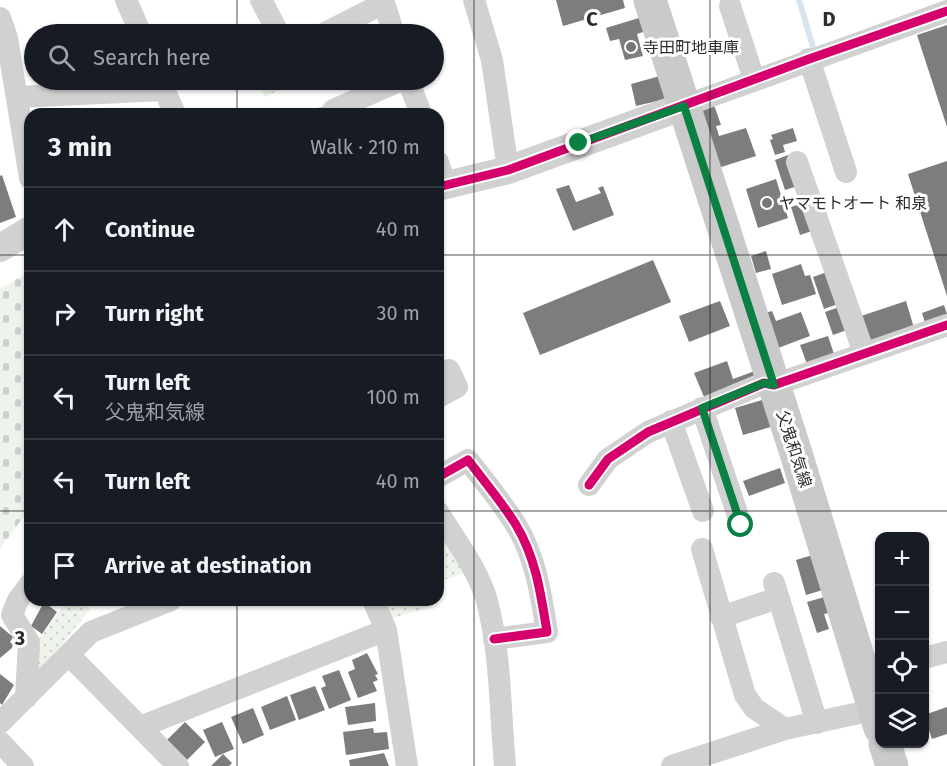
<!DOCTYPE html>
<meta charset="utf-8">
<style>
:root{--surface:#171b24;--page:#242831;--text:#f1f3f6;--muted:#9ea1a6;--line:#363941}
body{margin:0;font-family:"Fira Sans","Noto Sans JP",sans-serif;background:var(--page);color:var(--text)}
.controls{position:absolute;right:18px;bottom:18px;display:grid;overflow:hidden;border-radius:12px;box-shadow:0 2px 4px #0004}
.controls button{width:54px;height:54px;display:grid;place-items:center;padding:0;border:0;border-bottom:2px solid var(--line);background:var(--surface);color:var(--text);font:30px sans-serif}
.stop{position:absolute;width:18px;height:18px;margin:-14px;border:4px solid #0b8043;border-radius:50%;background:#fff}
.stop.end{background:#0b8043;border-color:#fff;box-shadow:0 2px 6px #0008}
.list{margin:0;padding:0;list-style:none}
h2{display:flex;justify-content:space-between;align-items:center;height:78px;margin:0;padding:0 24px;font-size:26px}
h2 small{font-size:20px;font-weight:400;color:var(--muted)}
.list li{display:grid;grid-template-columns:39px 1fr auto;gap:18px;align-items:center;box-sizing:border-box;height:84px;padding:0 24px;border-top:2px solid var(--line)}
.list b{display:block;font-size:22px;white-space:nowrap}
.list p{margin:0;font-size:20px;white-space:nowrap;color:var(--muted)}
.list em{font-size:20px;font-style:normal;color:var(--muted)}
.icon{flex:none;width:33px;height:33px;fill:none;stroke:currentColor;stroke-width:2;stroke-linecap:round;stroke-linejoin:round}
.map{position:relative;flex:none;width:947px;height:766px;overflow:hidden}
.search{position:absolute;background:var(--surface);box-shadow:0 2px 4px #0004;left:24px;top:24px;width:420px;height:66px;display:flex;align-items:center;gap:15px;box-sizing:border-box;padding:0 21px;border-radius:33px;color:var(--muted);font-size:22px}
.panel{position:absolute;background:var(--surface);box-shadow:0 2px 4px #0004;left:24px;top:108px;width:420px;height:498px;border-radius:18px}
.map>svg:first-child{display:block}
.cemetery{fill:url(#cemetery-stones)}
.park{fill:url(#park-dots)}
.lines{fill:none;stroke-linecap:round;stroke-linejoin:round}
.stream{stroke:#d8e4ef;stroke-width:6}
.building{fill:#7d7d7d}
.service{stroke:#d1d1d1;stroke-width:12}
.minor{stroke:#d1d1d1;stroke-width:22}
.tertiary{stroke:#d1d1d1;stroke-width:28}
.secondary{stroke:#cacaca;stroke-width:33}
.cycleway-casing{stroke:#fff;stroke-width:13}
.cycleway{stroke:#d6006c;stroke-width:9}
.route{stroke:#0b8043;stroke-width:8}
.grid{fill:none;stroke:#2c2c2c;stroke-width:1.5;stroke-opacity:0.55}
.poi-dot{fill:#767676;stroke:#fff;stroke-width:2}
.labels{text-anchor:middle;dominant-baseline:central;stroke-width:6;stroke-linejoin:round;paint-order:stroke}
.poi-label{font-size:16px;fill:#2c2c2c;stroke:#fff;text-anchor:start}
.street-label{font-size:16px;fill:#2c2c2c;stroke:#fff}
.grid-label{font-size:20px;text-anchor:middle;font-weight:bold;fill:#2c2c2c;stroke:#fff;stroke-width:6;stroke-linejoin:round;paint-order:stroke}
</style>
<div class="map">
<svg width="947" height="766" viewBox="0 0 947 766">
<defs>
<pattern id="cemetery-stones" width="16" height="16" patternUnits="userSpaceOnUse" patternTransform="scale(1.5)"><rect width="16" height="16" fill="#eef3eb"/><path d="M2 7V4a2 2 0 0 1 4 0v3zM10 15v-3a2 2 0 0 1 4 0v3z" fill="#ccd0ca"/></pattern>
<pattern id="park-dots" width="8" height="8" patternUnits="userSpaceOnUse" patternTransform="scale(1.5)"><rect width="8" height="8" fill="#eef3eb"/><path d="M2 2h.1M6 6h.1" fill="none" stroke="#ccd0ca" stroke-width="1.8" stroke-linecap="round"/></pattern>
</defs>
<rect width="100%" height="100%" fill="#fff"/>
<path class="cemetery" d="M30,271V508L0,549V289Z"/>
<path class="park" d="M257,80H300L265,97Z
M438,531L465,573L438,582Z
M68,600H78L90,609L47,663L38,669V640Z
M382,600H425L428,608L390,619Z"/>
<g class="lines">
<path class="stream" d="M799,0L813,47"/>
</g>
<path class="building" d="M556,0H623L625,8L563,26Z
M642,17L646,31L637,34L643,56L625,60L619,39L610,41L606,28Z
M947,25V127L917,35Z
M660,76L666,99L636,106L631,84Z
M713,102L721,125L716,126L719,136L746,128L756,156L718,168L698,107Z
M793,128L797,141L783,145L785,152L775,155L770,140L773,139L771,135Z
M788,155L798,186L785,190L775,160Z
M947,161V296L908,174Z
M2,175L16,217L0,223V176Z
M776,179L788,218L758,228L746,189Z
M569,185L576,202L601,193L598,188L603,186L614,215L573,231L556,189Z
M803,203L812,231L800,235L791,207Z
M766,251L771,269L756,273L751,256Z
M653,260L671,302L540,355L523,313Z
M801,264L805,276L810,275L816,294L782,305L772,274Z
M827,272L838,304L824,309L813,277Z
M720,301L730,326L689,342L679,316Z
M906,301L914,328L870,342L861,316Z
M944,305L947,314L926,326L922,313Z
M839,307L847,330L833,335L825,312Z
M772,311L776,321L801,312L810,336L778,348L765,313Z
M828,336L834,354L807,364L800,345Z
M727,361L733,379L755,371L759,382L704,397L694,373Z
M762,400L774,426L743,435L735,408Z
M780,468L785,483L749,496L743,481Z
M816,554L826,589L806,595L796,560Z
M828,596L833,612L824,614L829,629L817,633L807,602Z
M44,602L57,612L42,634L31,626Z
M0,626L13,637L10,642L13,644L12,648L0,658Z
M367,653L378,674L375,675L378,680L373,682L377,691L358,698L348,672L355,669L352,660Z
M339,670L351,700L329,709L321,688L326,686L322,676Z
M0,674L14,685L2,705L0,703Z
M315,686L325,710L299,720L290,695Z
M287,696L296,720L270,730L261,707Z
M375,703L376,721L348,725L345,707Z
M947,707V734L932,739L924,715Z
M253,708L264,735L243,744L231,717Z
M185,722L205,742L187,760L167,740Z
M222,722L234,749L215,757L203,730Z
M373,728L374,733L387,732L389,749L346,755L343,732Z
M384,753L389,766H350L349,760Z
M223,754L232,763L229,766H211Z"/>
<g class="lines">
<path class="service" d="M317,114L333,110"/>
<path class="minor" d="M126,0L141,34
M261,0L279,34
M383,0L394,34
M474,0L492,60L508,170
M730,6L754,79
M0,18L7,38L30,178
M323,34L384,3
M809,59L846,172
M160,80L175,114
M408,80L421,114
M17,97L165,90
M684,106L947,11
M333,110L402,80
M438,162L446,185
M797,162L864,353
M438,397L457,387L449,370
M702,408L741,525
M671,421L703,511
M438,477L468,460C484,481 502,502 516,525C536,558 541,595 547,632L494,639
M589,485L608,459L648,432L764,383L774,385L947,325
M438,512C455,540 478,569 487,601C501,654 500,712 505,766
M702,549L745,695L754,708L785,729
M774,583L817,723
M373,600L386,630L407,766
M721,617L778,598
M69,655L178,766
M924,658L947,652
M26,698L29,642L12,615L18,600L30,584
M0,723L91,632L171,600
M140,727L386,630
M0,742L23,766
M672,766L785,729L873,710"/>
<path class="tertiary" d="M438,187L508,170L684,106
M0,248L30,230"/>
<path class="secondary" d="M650,0L795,450L880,728
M885,744L892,766"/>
<defs>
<path id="cycleway" d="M438,187L508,170L809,59L947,11
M438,477L468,460C484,481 502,502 516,525C536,558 541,595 547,632L494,639
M589,485L608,459L648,432L764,383L774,385L947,325"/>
</defs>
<use href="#cycleway" class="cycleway-casing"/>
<use href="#cycleway" class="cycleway"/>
</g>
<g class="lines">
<path class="route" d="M579,143L684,106L774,385L764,383L702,408L741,525"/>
</g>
<path class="grid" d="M237,0V34M474,0V766M710,0V766M237,80V114M0,255H30M438,255H947M0,511H30M438,511H947M237,600V766"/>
<g class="poi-dot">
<circle cx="631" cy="47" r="6"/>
<circle cx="767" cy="203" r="6"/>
</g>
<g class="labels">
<g class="poi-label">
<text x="643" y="47">寺田町地車庫</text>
<text x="779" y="203">ヤマモトオート 和泉</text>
</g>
<g class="street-label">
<text transform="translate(794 449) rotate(72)">父鬼和気線</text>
</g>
</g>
<g class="grid-label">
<text x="592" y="26">C</text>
<text x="829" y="26">D</text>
<text x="20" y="645">3</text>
</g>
</svg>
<div class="controls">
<button>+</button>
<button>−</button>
<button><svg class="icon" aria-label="locate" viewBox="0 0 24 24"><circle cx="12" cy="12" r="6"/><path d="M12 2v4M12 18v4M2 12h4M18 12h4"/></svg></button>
<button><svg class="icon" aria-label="layers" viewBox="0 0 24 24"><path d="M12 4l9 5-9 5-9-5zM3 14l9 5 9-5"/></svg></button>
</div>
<div class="stop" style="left:741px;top:525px"></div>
<div class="stop end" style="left:579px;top:143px"></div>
<div class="search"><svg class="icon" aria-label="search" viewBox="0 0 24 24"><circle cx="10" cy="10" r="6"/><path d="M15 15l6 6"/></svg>Search here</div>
<section class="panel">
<h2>3 min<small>Walk · 210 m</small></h2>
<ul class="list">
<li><svg class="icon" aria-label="ahead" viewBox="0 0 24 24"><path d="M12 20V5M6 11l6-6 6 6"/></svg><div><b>Continue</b></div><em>40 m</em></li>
<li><svg class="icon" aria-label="right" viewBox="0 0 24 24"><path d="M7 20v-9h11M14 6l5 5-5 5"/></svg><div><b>Turn right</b></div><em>30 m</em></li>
<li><svg class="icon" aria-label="left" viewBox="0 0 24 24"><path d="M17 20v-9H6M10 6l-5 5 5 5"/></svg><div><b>Turn left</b><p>父鬼和気線</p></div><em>100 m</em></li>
<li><svg class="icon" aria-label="left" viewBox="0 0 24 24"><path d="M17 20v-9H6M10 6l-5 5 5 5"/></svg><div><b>Turn left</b></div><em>40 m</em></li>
<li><svg class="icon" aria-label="arrive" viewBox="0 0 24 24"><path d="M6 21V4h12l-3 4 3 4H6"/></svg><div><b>Arrive at destination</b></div></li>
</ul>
</section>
</div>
